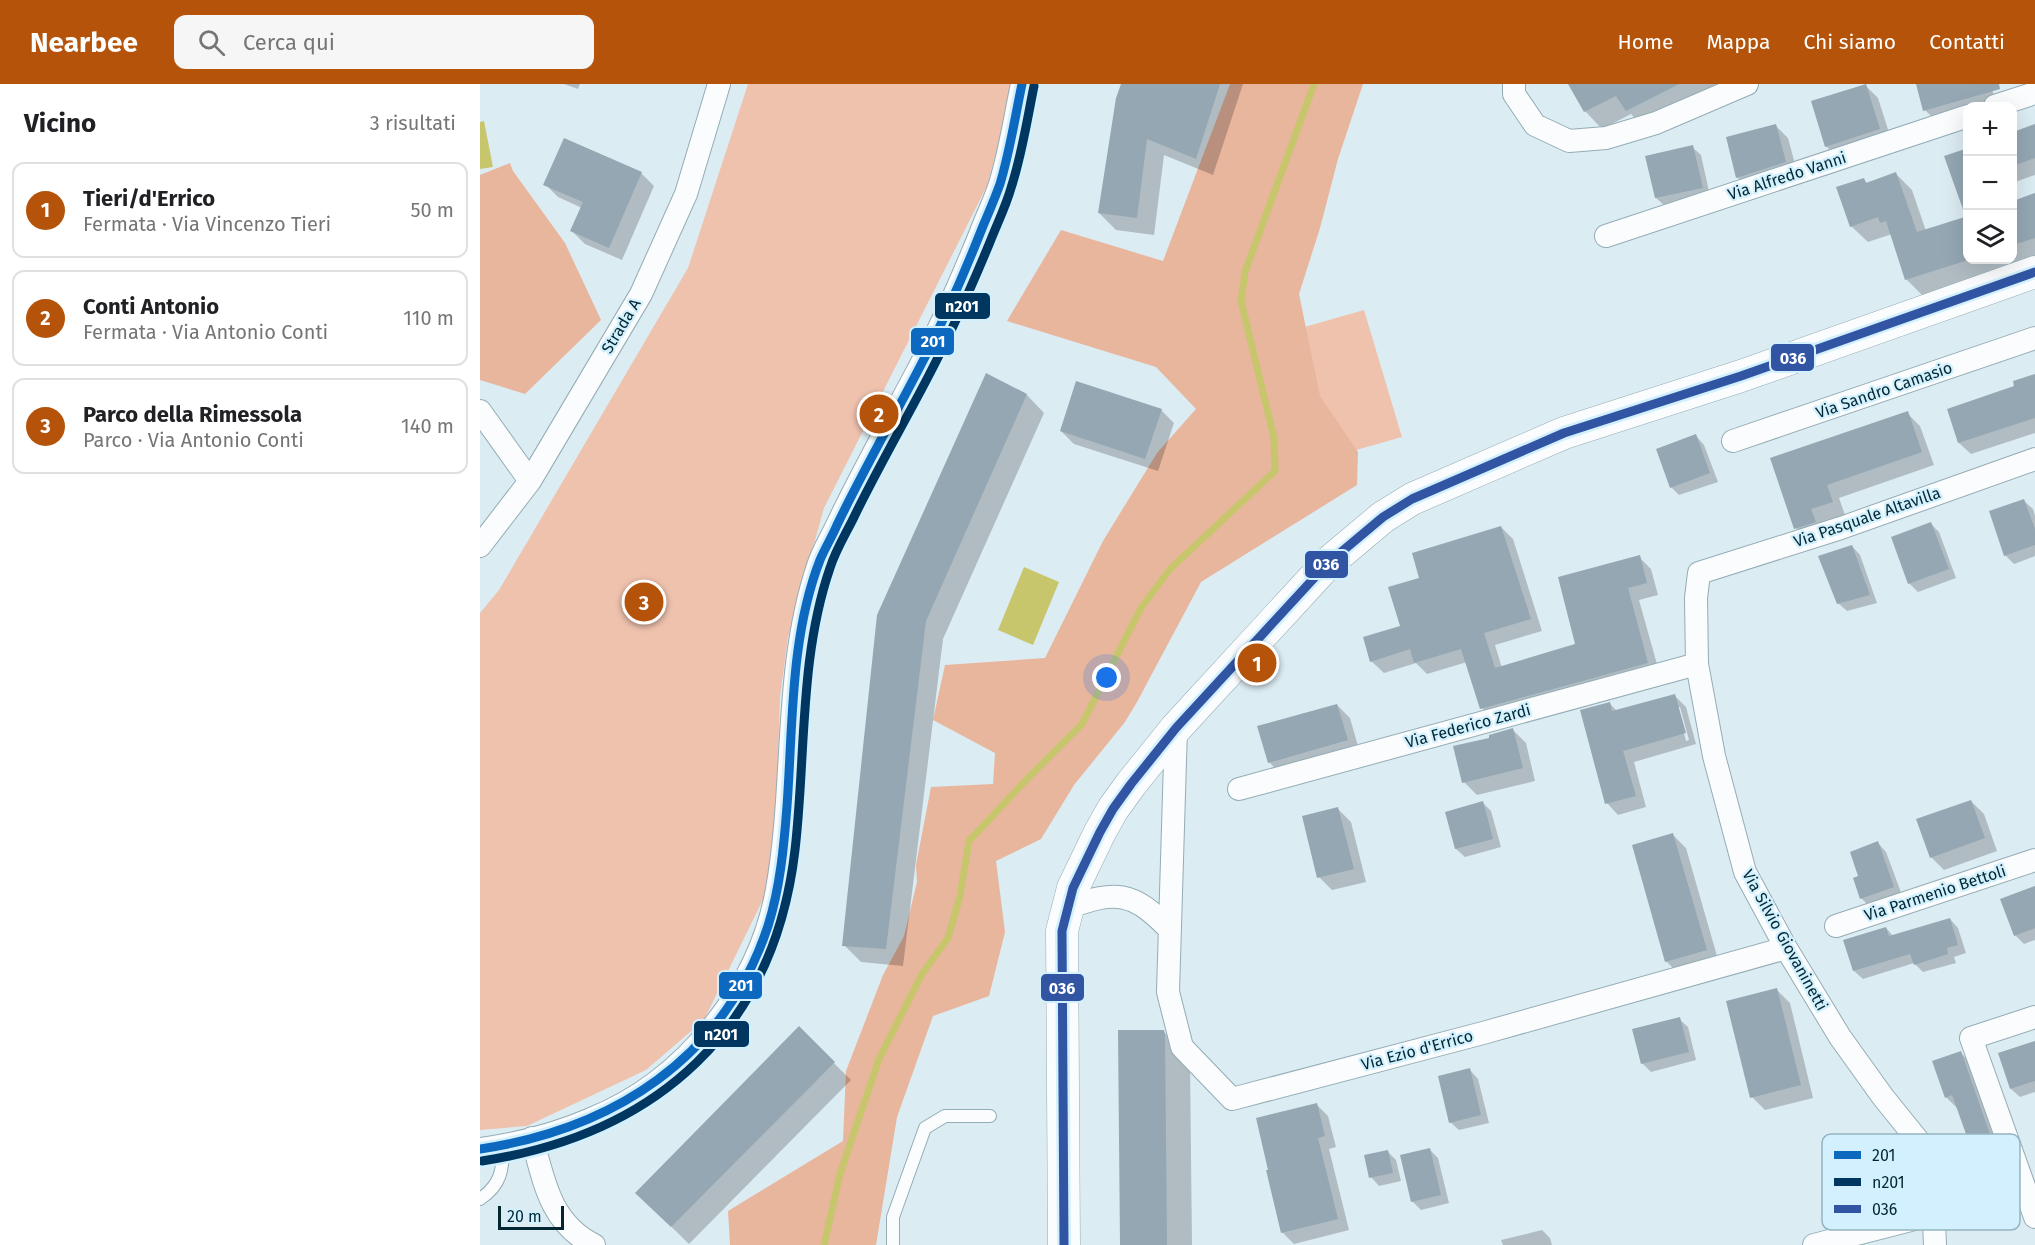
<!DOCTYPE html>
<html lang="it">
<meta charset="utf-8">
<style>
:root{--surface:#fff;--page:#f6f6f6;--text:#202124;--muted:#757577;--line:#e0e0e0;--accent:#b45309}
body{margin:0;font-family:"Fira Sans",sans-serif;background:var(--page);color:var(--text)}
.controls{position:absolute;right:18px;top:18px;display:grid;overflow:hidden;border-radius:12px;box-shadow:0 6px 24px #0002}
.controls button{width:54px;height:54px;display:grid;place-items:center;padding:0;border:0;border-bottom:2px solid var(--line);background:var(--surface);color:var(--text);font:30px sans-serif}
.scale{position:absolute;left:18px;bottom:15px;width:66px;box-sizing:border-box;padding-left:6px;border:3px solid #022733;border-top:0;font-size:16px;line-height:21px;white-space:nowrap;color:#022733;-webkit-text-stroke:4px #d2f0fd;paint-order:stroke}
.you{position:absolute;left:627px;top:594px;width:21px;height:21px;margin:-15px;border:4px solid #fff;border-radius:50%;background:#1a73e8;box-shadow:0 0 0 9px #1a73e833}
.badge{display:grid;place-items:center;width:39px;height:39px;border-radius:50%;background:var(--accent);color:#fff;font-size:20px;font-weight:700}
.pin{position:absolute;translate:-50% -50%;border:3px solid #fff;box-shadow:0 2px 6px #0006}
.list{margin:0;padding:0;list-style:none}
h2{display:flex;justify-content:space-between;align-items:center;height:78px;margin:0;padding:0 24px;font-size:26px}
h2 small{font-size:20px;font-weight:400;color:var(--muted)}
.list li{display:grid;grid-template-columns:39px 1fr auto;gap:18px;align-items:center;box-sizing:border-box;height:96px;margin:0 12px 12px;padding:0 12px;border:2px solid var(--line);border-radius:12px}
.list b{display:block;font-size:22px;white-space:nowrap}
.list p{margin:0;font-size:20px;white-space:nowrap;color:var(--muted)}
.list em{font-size:20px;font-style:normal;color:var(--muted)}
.icon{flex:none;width:33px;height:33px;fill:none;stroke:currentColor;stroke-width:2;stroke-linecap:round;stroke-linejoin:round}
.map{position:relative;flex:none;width:1555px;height:1161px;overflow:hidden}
header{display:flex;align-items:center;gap:36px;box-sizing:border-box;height:84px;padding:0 30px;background:var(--accent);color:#fff}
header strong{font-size:28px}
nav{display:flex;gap:33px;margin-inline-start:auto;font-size:21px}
.search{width:420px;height:54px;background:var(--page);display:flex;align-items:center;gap:15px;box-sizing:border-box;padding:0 21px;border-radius:12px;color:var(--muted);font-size:22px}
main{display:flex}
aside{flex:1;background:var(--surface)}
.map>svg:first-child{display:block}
.green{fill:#efc2ae}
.forest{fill:#e8b59d}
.water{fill:#c8c66d}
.shadow{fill:#0003;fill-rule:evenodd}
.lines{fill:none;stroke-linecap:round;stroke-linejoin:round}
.stream{stroke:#c8c66d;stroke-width:7}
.building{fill:#94a7b3}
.lane-casing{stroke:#94acb5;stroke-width:14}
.street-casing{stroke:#94acb5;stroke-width:24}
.secondary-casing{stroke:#94acb5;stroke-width:33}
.lane{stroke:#fafcfd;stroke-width:12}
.street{stroke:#fafcfd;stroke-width:22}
.secondary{stroke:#fafcfd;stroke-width:32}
.bus-1-casing{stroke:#d2f0fd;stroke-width:14}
.bus-2-casing{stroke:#d2f0fd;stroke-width:14}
.bus-3-casing{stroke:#d2f0fd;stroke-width:14}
.bus-1{stroke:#0c69bf;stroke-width:9}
.bus-2{stroke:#00365f;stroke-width:9}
.bus-3{stroke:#3155a3;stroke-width:9}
.labels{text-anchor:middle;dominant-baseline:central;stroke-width:4.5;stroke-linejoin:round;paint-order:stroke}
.street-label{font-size:16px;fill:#022733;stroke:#d2f0fd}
.key{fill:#d2f0fd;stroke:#94b4c0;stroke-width:1.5}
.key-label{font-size:16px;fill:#022733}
.line-badge{stroke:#d2f0fd;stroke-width:2}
.badge-label{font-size:16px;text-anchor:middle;font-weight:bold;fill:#fff}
</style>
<header>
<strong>Nearbee</strong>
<div class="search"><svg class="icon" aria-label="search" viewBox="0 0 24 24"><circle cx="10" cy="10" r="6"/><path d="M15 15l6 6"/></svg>Cerca qui</div>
<nav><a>Home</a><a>Mappa</a><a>Chi siamo</a><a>Contatti</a></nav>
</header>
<main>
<aside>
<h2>Vicino<small>3 risultati</small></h2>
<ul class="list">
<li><span class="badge">1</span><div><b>Tieri/d'Errico</b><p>Fermata · Via Vincenzo Tieri</p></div><em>50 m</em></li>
<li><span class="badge">2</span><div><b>Conti Antonio</b><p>Fermata · Via Antonio Conti</p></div><em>110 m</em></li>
<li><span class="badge">3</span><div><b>Parco della Rimessola</b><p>Parco · Via Antonio Conti</p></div><em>140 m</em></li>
</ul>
</aside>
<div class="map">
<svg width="1555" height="1161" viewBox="0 0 1555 1161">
<rect width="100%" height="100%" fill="#dcecf3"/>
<path class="green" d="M268,0H535L507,102L344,424L308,553L300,613L294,793L224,936L166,986L47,1042L0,1046V529L19,506L208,184Z
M884,226L922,353L855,372L821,244Z"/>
<path class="forest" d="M750,0H883L858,75L840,144L819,210L840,312L878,368L877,401L721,498L657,618L645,638L594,701L561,755L516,777L525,848L509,912L453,932L417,1033L396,1161H250L248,1127L363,1057L366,987L403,891L424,852L437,798L436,781L451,703L513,700L515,669L453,636L465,581L565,574L623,457L677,369L716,325L676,283L527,237L581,146L683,177Z
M30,79L33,87L85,159L121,236L45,310L0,296V91Z"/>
<path class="water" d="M4,37L13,83L0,85V38Z
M544,483L579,498L553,561L518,546Z"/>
<path class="shadow" d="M84,0H100L98,5Z
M643,0H763L733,91L684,71L674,151L636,146L619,129Z
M1090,0H1272L1164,44L1151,30L1122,45L1105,27Z
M1437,0H1510L1518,22H1488L1458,39L1445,26Z
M1385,1L1398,14L1412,58L1359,75L1346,62Z
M1295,41L1308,54L1318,91L1270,107L1258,94L1247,54Z
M1555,42V91L1532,99V50Z
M1212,63L1221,71L1230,112L1185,122L1176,114Z
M161,89L174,102L142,176L105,160L92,147L102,124L78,113L65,100Z
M1416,90L1432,106L1446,147L1488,176H1532V118L1555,111V175L1443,212L1427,196L1412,150L1388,158L1371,142L1384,96L1388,100Z
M507,291L547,311L564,329L463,555L423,882L381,878L364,861Z
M1555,291V349L1491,370L1479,359L1469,326L1536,303Z
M681,326L694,339L678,387L594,360L581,347Z
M1427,329L1440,342L1454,381L1359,414L1365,431L1343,438L1329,457L1316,444L1292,375Z
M1216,352L1224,361L1238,398L1199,411L1191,403Z
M1544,417L1553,425L1555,432V472L1534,480L1525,471Z
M1451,440L1459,448L1476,494L1438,508L1429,499Z
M1021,443L1033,455L1062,547L1015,561L1022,584L1097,561L1159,473L1171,485L1178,511L1159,516L1180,591L1014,636L1002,624L987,578L947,590L936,579L904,589L891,577L922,543L941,495Z
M1372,462L1380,471L1397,519L1367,527L1358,519Z
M1195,612L1206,623L1216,660L1154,678L1166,723L1138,731L1127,719L1129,619L1137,627ZM1197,623H1200L1209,656L1206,657Z
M857,621L870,634L880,669L802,691L789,678Z
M1033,646L1046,659L1055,697L997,711L984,698L1011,655Z
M1491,717L1504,730L1517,767L1464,786L1451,773Z
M1003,719L1011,727L1021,763L985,773L976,765L966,729Z
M858,725L871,738L886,798L852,806L839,793Z
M1193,751L1206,764L1239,879L1199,890L1186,877Z
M1398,759L1406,768L1422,811L1389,822L1381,814Z
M1555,804V856L1544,860L1535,851Z
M1470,835L1478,844L1486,869L1474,873L1476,879L1443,888L1434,879L1383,895L1374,887L1365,857L1406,844L1413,852Z
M1297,906L1310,919L1333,1014L1285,1026L1272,1013Z
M1199,935L1208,943L1216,976L1171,988L1162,979Z
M319,945L371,996L209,1160L157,1109Z
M683,947L708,972L710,977L712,1161H642Z
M1555,958V1008L1540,1013L1531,1005Z
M1481,969L1494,982L1523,1066L1504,1073L1491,1060L1479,1026L1466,1013Z
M990,986L998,995L1009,1039L979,1046L970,1038Z
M837,1021L848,1032L856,1063L849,1065L869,1146L814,1160L802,1148L790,1087Z
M950,1066L958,1074L969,1119L941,1126L932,1117Z
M907,1067L916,1076L921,1097L899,1102L891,1093Z
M1062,1146L1070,1154L1072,1161H1023L1021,1156Z"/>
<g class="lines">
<path class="stream" d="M344,1161L360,1090L399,975L442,890L468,854L480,812L489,757L548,694L602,640L661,524L690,485L795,387L794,354L761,217L765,188L834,0"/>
</g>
<path class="building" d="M641,0H740L716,75L667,55L657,134L618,129L636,14Z
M1088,0H1199L1146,27L1136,12L1104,28Z
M1386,0L1400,45L1345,63L1331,17Z
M1436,0H1519L1520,5L1443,27Z
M1296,40L1306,78L1256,94L1246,53Z
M1555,40V74L1533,82V48Z
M84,54L162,88L129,164L90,147L103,118L63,101Z
M1213,61L1223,104L1175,114L1165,72Z
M1488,64V130L1485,131L1464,72Z
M1416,88L1437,148L1488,132V176L1425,196L1406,137L1400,139L1398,133L1370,143L1356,103L1384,94L1386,99Z
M1555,109V154L1533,161V117Z
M506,289L547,310L446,537L406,865L362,862L397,531Z
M1555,290V334L1478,359L1467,325L1534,302L1533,297Z
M596,297L682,325L665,375L580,347Z
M1428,327L1442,368L1347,401L1353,418L1331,425L1336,438L1314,445L1290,374Z
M1216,350L1230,389L1190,404L1176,365Z
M1544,415L1555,445V461L1524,472L1509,427Z
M1451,438L1469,485L1428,500L1411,453Z
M1021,442L1051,535L1004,549L1015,584L1095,560L1078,493L1160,471L1167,499L1148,504L1168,579L1000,625L981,565L934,579L930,565L890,578L883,553L920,542L908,503L939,494L932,469Z
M1372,461L1390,511L1357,520L1338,472Z
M1195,610L1206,649L1143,667L1156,712L1125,720L1100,626L1130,618L1132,627Z
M857,620L868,656L788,679L777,642Z
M1033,644L1043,684L982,699L973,662L1009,654V651Z
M1491,716L1505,754L1450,774L1436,735Z
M1003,717L1013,755L975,765L965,728Z
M858,723L874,785L837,794L822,732Z
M1193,749L1227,866L1185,878L1152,761Z
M1398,757L1414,803L1380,815L1373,794L1378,792L1370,768Z
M1555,802V844L1534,852L1520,815Z
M1470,834L1478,861L1467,864L1468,870L1434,881L1430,870L1373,887L1363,856L1406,843L1409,852Z
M1297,904L1321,1001L1270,1014L1246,917Z
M1200,933L1209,968L1161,980L1152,945Z
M319,942L355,978L191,1143L155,1109Z
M638,946H684L685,951L687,1161H640Z
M1555,957V997L1530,1005L1518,969Z
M1481,967L1511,1053L1490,1061L1472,1011L1465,1014L1452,977Z
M990,984L1001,1031L969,1039L958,992Z
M837,1019L845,1052L838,1054L858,1135L801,1149L786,1086H788L776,1034Z
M950,1064L961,1111L931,1118L920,1071Z
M908,1066L913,1089L889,1094L884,1071Z"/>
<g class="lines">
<defs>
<path id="lane" d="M0,1115C21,1101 23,1086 23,1062
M413,1161V1133L445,1044L465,1032H510"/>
<path id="street" d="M1034,0V10L1055,41L1089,57L1126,54L1176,39L1267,0
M1515,22L1555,9
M1126,152L1488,32
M0,327L50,397
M1253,357L1555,254
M0,462L50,397L161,210L206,110L239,0
M696,644L688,908L702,963L752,1015L1003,949L1306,864
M759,705L1217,580
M587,824C636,806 653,807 690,846
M1356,842L1555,776
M1555,933L1491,954L1555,1133
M52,1054C64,1097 70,1139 114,1161
M0,1065C37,1060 76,1050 111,1035C204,998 280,904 297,805C316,699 303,586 338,482C343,466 353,451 360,435C384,385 411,337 437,288C461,243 482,195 501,148C507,132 515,116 520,100C530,68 535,33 542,0
M1334,1161L1454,1130
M1455,1161L1452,1093L1448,1075L1441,1060L1403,1013L1360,953L1306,864L1265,788L1234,672L1217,580L1216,514L1219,489L1361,444L1555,375"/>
<path id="secondary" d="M584,1161L582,847L593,804L620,748L633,725L651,700L696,644L847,480L903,433L932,415L1084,349L1261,292L1555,188"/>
</defs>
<use href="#lane" class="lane-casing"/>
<use href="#street" class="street-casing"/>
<use href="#secondary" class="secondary-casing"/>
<use href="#lane" class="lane"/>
<use href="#street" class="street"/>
<use href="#secondary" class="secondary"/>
<defs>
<path id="bus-1" d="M0,1065C133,1045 244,975 288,842C300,804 304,762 307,722C313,641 310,553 340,476C345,464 352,453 357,441C385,383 417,328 446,271C467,229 486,185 503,142C509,128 515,114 520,100C530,67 535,33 542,0"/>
<path id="bus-2" d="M2,1077C177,1050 294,946 315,766C326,672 319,574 350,484C356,465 367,448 375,431C398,384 424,339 448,293C471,249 491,204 510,158C517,140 526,122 531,104C542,71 547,36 554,2"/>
<path id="bus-3" d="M584,1161L582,847L593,804L620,748L633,725L651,700L696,644L847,480L903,433L932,415L1084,349L1261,292L1555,188"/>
</defs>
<use href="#bus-1" class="bus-1-casing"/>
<use href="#bus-2" class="bus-2-casing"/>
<use href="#bus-3" class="bus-3-casing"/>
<use href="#bus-1" class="bus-1"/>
<use href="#bus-2" class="bus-2"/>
<use href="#bus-3" class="bus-3"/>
</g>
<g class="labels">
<g class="street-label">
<text transform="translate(1307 92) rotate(-18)">Via Alfredo Vanni</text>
<text transform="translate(141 242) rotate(-59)">Strada A</text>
<text transform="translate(1404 306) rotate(-19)">Via Sandro Camasio</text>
<text transform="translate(1387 433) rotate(-19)">Via Pasquale Altavilla</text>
<text transform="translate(988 642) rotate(-15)">Via Federico Zardi</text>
<text transform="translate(1455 809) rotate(-18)">Via Parmenio Bettoli</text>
<text transform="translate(1305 856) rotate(61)">Via Silvio Giovaninetti</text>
<text transform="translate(937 966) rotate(-15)">Via Ezio d'Errico</text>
</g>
</g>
<rect x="1342" y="1050" width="198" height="96" rx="9" class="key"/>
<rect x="1354" y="1067" width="27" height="8" fill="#0c69bf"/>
<rect x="1354" y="1094" width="27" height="8" fill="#00365f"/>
<rect x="1354" y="1121" width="27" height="8" fill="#3155a3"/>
<g class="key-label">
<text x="1392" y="1077">201</text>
<text x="1392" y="1104">n201</text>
<text x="1392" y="1131">036</text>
</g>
<g class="line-badge">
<rect x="454" y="208" width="57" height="28" rx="6" fill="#00365f"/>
<rect x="430" y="243" width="45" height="29" rx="6" fill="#0c69bf"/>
<rect x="1290" y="259" width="45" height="29" rx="6" fill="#3155a3"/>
<rect x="824" y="466" width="45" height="29" rx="6" fill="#3155a3"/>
<rect x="238" y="887" width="45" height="29" rx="6" fill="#0c69bf"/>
<rect x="560" y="889" width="45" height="29" rx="6" fill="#3155a3"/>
<rect x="213" y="936" width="57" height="28" rx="6" fill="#00365f"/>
</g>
<g class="badge-label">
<text x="482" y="228">n201</text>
<text x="453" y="263">201</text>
<text x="1313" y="280">036</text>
<text x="846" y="486">036</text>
<text x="261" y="907">201</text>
<text x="582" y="910">036</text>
<text x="241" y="956">n201</text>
</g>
</svg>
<div class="controls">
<button>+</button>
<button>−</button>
<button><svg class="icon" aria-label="layers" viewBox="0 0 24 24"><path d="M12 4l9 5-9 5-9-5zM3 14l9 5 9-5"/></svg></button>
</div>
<div class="scale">20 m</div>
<div class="you"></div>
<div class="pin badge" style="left:777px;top:579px">1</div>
<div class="pin badge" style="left:399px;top:330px">2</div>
<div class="pin badge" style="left:164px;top:518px">3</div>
</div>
</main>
